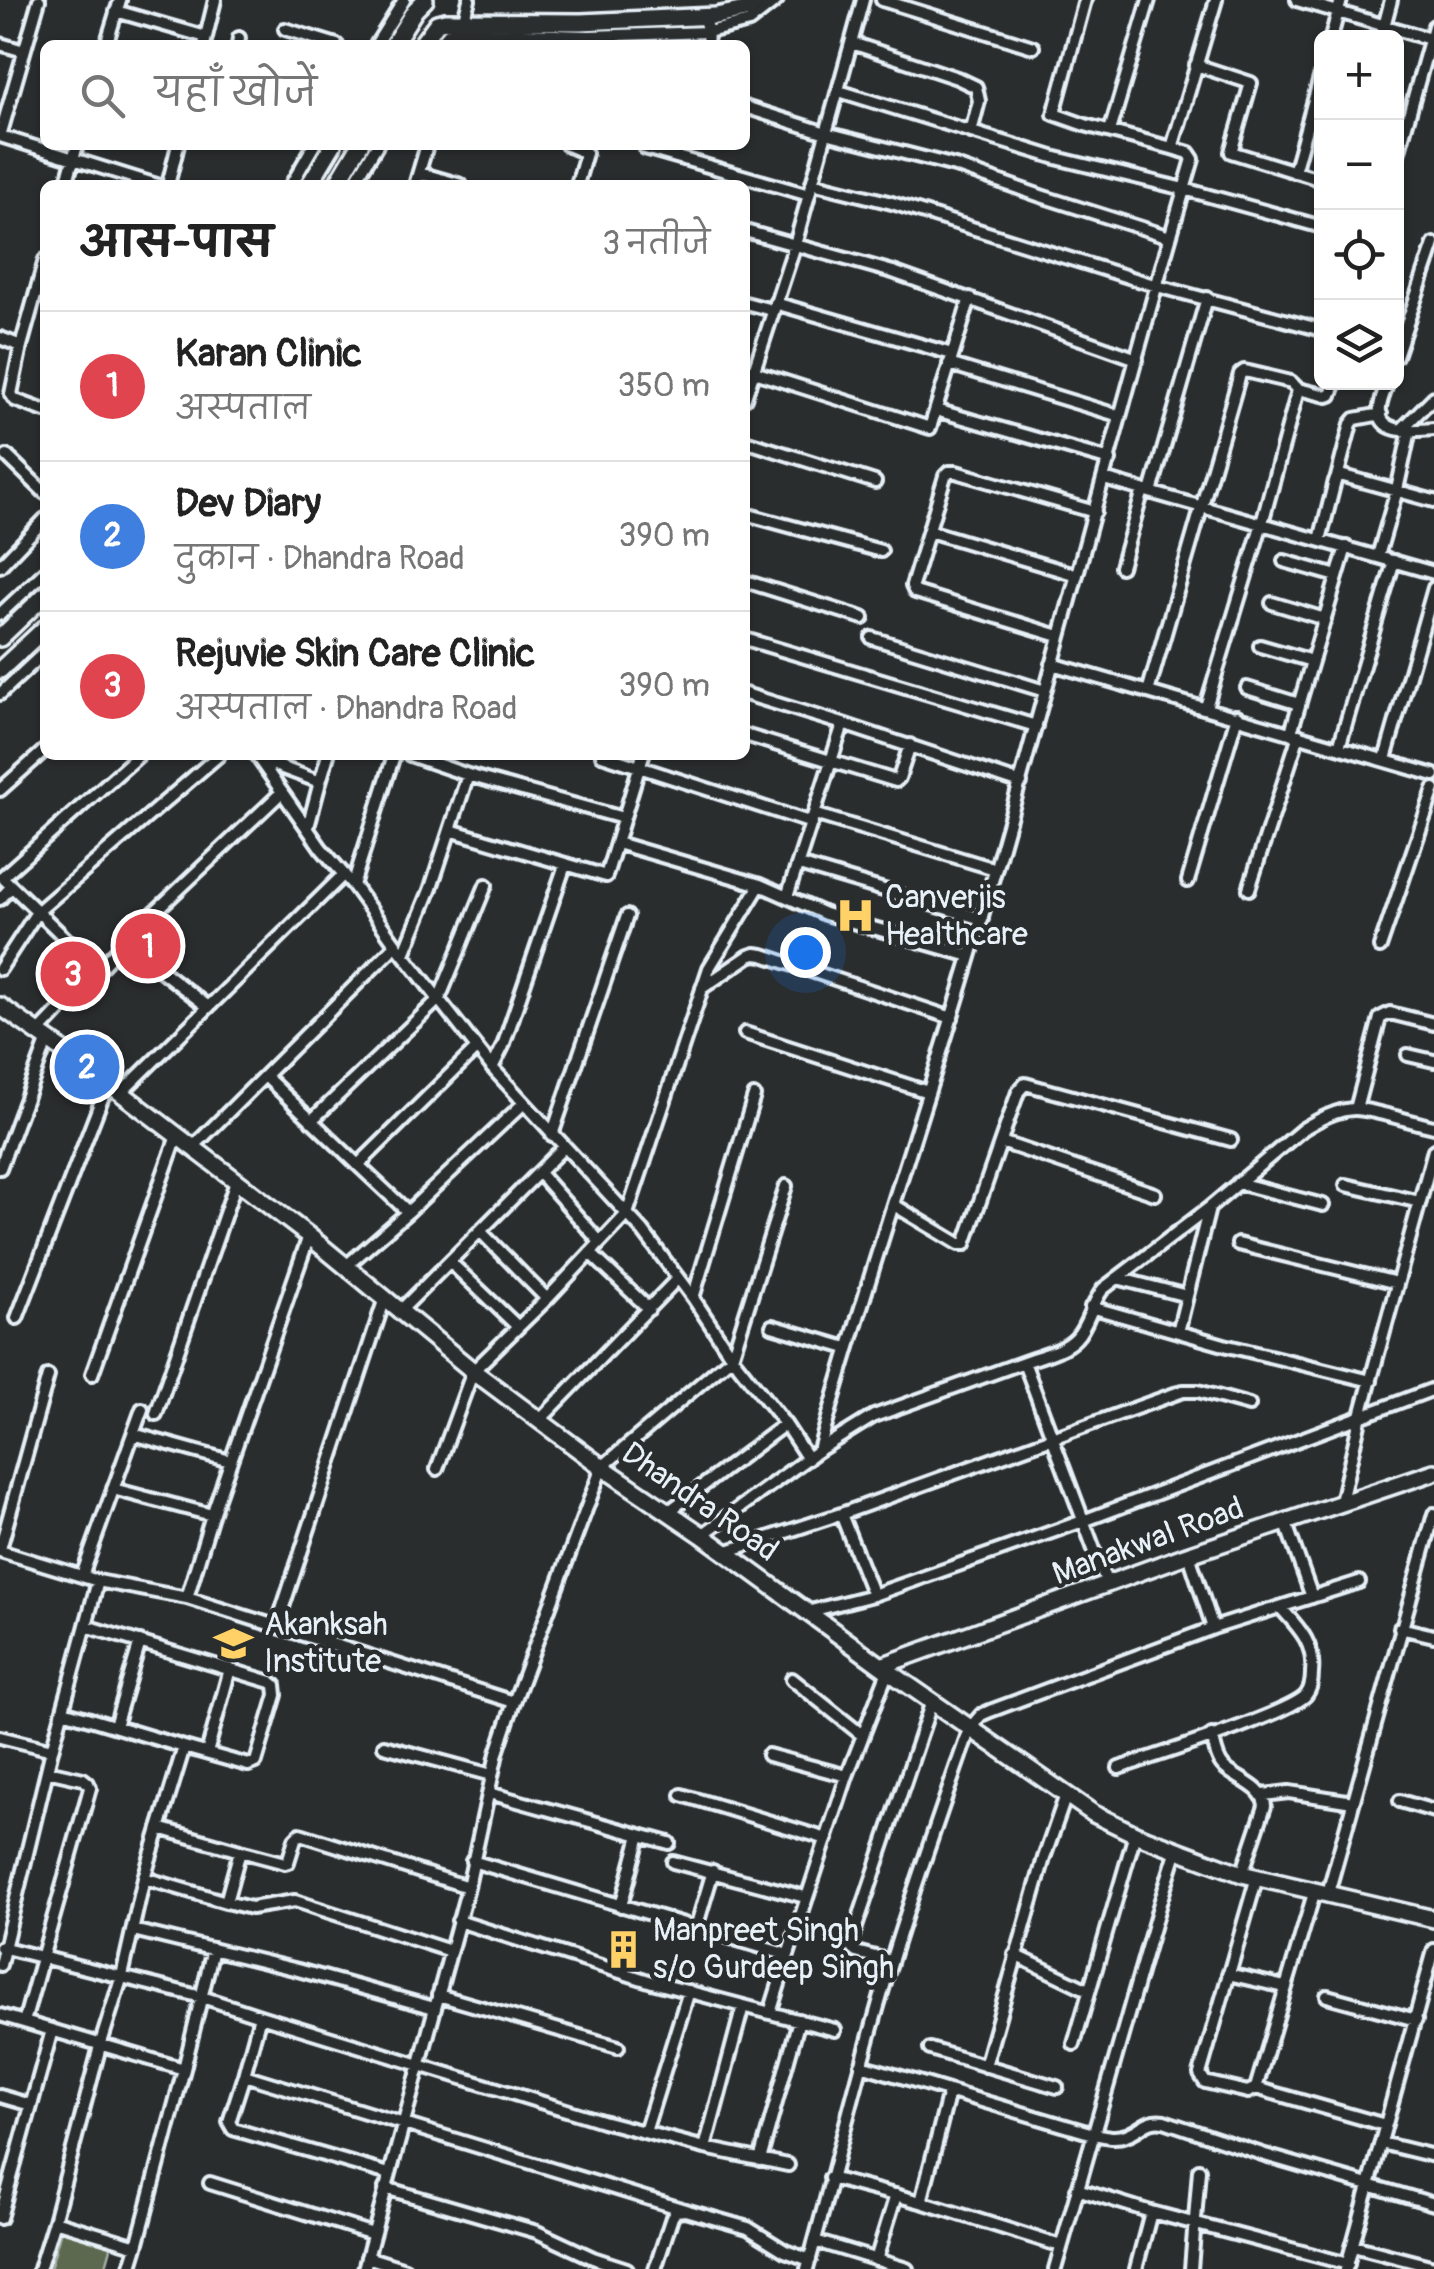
<!DOCTYPE html>
<html lang="hi">
<meta charset="utf-8">
<style>
:root{--surface:#fff;--page:#f2f2f2;--text:#222;--muted:#767676;--line:#e0e0e0;--accent:#d93025}
body{margin:0;font-family:Pangolin,"Playpen Sans Deva",sans-serif;background:var(--page);color:var(--text)}
.controls{position:absolute;right:30px;top:30px;display:grid;overflow:hidden;border-radius:15px;box-shadow:0 2px 8px #0004}
.controls button{width:90px;height:90px;display:grid;place-items:center;padding:0;border:0;border-bottom:2px solid var(--line);background:var(--surface);color:var(--text);font:50px sans-serif}
.you{position:absolute;left:805px;top:952px;width:35px;height:35px;margin:-25px;border:8px solid #fff;border-radius:50%;background:#1a73e8;box-shadow:0 0 0 15px #1a73e833}
.badge{display:grid;place-items:center;width:65px;height:65px;border-radius:50%;background:var(--accent);color:#fff;font-size:32px;font-weight:700}
.pin{position:absolute;translate:-50% -50%;border:5px solid #fff;box-shadow:0 2px 10px #0006}
.list{margin:0;padding:0;list-style:none}
h2{display:flex;justify-content:space-between;align-items:center;height:130px;margin:0;padding:0 40px;font-size:42px}
h2 small{font-size:32px;font-weight:400;color:var(--muted)}
.list li{display:grid;grid-template-columns:65px 1fr auto;gap:30px;align-items:center;box-sizing:border-box;height:150px;padding:0 40px;border-top:2px solid var(--line)}
.list b{display:block;font-size:38px;white-space:nowrap}
.list p{margin:0;font-size:32px;white-space:nowrap;color:var(--muted)}
.list em{font-size:32px;font-style:normal;color:var(--muted)}
.icon{flex:none;width:55px;height:55px;fill:none;stroke:currentColor;stroke-width:2;stroke-linecap:round;stroke-linejoin:round}
.map{position:relative;flex:none;width:1434px;height:2269px;overflow:hidden}
.search{position:absolute;background:var(--surface);box-shadow:0 2px 8px #0004;left:40px;top:40px;width:710px;height:110px;display:flex;align-items:center;gap:25px;box-sizing:border-box;padding:0 35px;border-radius:15px;color:var(--muted);font-size:38px}
.panel{position:absolute;background:var(--surface);box-shadow:0 2px 8px #0004;left:40px;top:180px;width:710px;height:580px;border-radius:15px}
.map>svg:first-child{display:block}
.green{fill:#5d6950;stroke:#a2ada4;stroke-width:2.5}
.lines{fill:none;stroke-linecap:round;stroke-linejoin:round}
.street-casing{stroke:#e8f1f8;stroke-width:18}
.secondary-casing{stroke:#e8f1f8;stroke-width:22}
.street{stroke:#2a2d2e;stroke-width:10}
.secondary{stroke:#2a2d2e;stroke-width:15}
.labels{text-anchor:middle;dominant-baseline:central;stroke-width:9;stroke-linejoin:round;paint-order:stroke}
.poi-label{font-size:32px;fill:#e8f1f8;stroke:#2a2d2e;text-anchor:start}
.street-label{font-size:32px;fill:#e8f1f8;stroke:#2a2d2e}
</style>
<div class="map">
<svg width="1434" height="2269" viewBox="0 0 1434 2269">
<rect width="100%" height="100%" fill="#2a2d2e"/>
<filter id="ink" filterUnits="userSpaceOnUse"><feTurbulence type="fractalNoise" baseFrequency=".01" numOctaves="2"/><feDisplacementMap in="SourceGraphic" scale="20" xChannelSelector="R" yChannelSelector="G"/><feConvolveMatrix kernelMatrix="1 2 1 2 8 2 1 2 1" color-interpolation-filters="sRGB"/></filter>
<g filter="url(#ink)">
<path class="green" d="M61,2230L112,2244L105,2269H50Z"/>
<g class="lines">
<defs>
<path id="street" d="M39,0L0,136L157,185
M882,0L1033,47
M1085,0L1054,114L1085,125L1172,148
M1297,0L1430,39
M116,11L206,37
M703,16L708,32L707,45
M285,29L337,45
M1331,38L1341,0
M1381,38L1391,0
M458,39L483,45
M852,43L957,78L976,87L979,101L971,132
M0,44L24,51
M106,45L120,0
M204,45L215,0
M238,45L239,38
M376,45L404,0
M439,45L448,34L454,32L589,36L708,32L749,22L777,0
M457,45L469,0
M1196,65L1251,83L1231,152L1322,180
M839,91L1056,158L1184,189L1322,227
M745,107L826,133L955,166L1041,196L1170,237
M1110,131L1149,0
M567,145L586,153L577,185
M645,148L809,195
M1396,161L1434,26
M1294,172L1322,71
M419,173L461,185
M812,183L892,203L1157,286L1322,330
M66,185L77,145
M168,185L178,145
M291,185L314,145
M353,185L377,145
M415,185L427,145
M745,231L893,272L1137,359
M45,260L21,346L11,394L15,400L45,411
M745,303L772,310
M775,303L952,354
M0,338L21,346
M1396,356L1434,244
M949,364L1120,416
M745,369L930,428L970,298
M1388,382C1385,390 1381,399 1380,407C1377,437 1416,430 1434,429
M1298,389L1327,396L1331,395L1336,382
M745,398L795,245L863,0
M936,410L1110,460
M1401,430L1434,397
M745,441L875,482
M7,456L45,493
M1337,477L1351,424L1355,419L1381,414
M1104,479L1434,573
M1151,492L1207,298
M745,514L881,551
M929,531L1077,575
M1320,540L1335,481L1340,475L1434,501
M1378,556L1397,490L1410,430
M1284,561L1337,576
M0,566L45,519
M1121,567L1143,490
M745,581L863,618
M1272,603L1325,619
M0,614L45,572
M1059,636L915,592L912,586L945,476L949,472H956L1095,512
M872,638L1045,691
M745,639L1036,726
M1260,646L1312,661
M1052,664L1434,775
M1247,688L1299,704
M1148,692L1240,374L1244,371L1249,372L1291,382L1298,389L1297,394L1262,523L1206,707
M0,694L45,652
M745,694L843,724
M1291,732L1346,547
M745,735L896,781L899,778L910,745
M1339,747L1394,561
M256,755L321,848L353,885L396,945L495,1071L643,1231L693,1298L732,1357L785,1424L808,1459
M410,755L468,775L623,818
M602,755L812,823
M1385,759L1434,588
M272,764L320,782L328,755
M0,790L45,750
M814,814L995,869
M308,827L320,782
M450,830L606,876L643,755
M617,843L760,885L787,897L843,724L1021,783
M799,865L982,919
M1188,881L1237,716
M353,885L394,755
M1249,889L1299,735
M787,897L825,914L970,956
M0,899L10,888
M1380,947L1434,789
M404,954L431,888L468,775
M155,966L207,1006
M0,969L37,912L219,755
M97,969L2,877L139,755
M702,988L749,956L755,954L763,955L952,1018
M39,1032L141,925L282,792
M745,1033L928,1092
M1408,1055L1434,1061
M492,1068L503,1046L565,865
M265,1076L358,1165L477,1048
M121,1093L344,874
M1356,1109L1380,1018L1390,1013L1434,1024
M311,1121L439,999L486,885
M552,1135L627,916
M1001,1142L1155,1194
M192,1148L396,945
M358,1165L408,1212
M0,1168L48,1039
M539,1173L600,1242
M1238,1183L1323,1205
M1346,1185L1420,1202
M894,1205L959,1244H965L1018,1092L1025,1084L1231,1140
M481,1232L547,1299
M1238,1244L1397,1283
M590,1253L649,1309
M450,1262L517,1326
M345,1267L408,1212L524,1103
M1117,1278L1187,1296
M693,1298L754,1096
M1091,1307L1224,1345L1371,1381
M401,1310L564,1147
M17,1318L108,1083
M772,1326L847,1348
M1178,1332L1209,1208
M1024,1362C1040,1356 1064,1351 1076,1338C1088,1326 1091,1304 1103,1289L1209,1208L1303,1129C1318,1120 1337,1109 1355,1109C1373,1109 1414,1123 1434,1127
M92,1374L177,1136
M156,1414L236,1182
M541,1419L678,1278
M133,1434L230,1461
M819,1450C868,1273 929,1099 980,923C1054,669 1118,412 1193,159L1189,153L1172,148L1216,0
M437,1469L473,1371L547,1299L627,1214L709,968L760,885
M113,1489L212,1515
M1341,1502L1360,1419L1434,1150
M668,1512L785,1424
M1285,1521L1312,1597
M702,1535L819,1450L874,1416L1024,1362L1107,1584
M0,1549L48,1376
M0,1551L98,1581L52,1750L0,1965
M725,1552L841,1514
M1189,1555L1213,1628
M82,1576L142,1409
M98,1581L187,1598L514,1702
M873,1595L841,1514L1183,1391H1198L1249,1405
M187,1598L212,1515L309,1236
M807,1612L873,1595L1083,1521L1434,1389
M277,1625L385,1298
M86,1626L271,1682L275,1685L276,1695L256,1762L248,1765L184,1747
M1400,1628L1434,1636
M792,1679L862,1735
M115,1726L140,1642
M1212,1735C1215,1746 1216,1759 1224,1767C1237,1780 1264,1786 1265,1806L1242,1874
M0,1737L52,1750
M384,1746L492,1775
M207,1753L230,1669
M768,1755L847,1776
M1119,1768C1151,1757 1290,1714 1306,1695C1311,1689 1312,1681 1312,1673C1315,1643 1299,1628 1280,1607
M489,1793L669,1843
M682,1795L827,1839
M1263,1795L1289,1792L1353,1802
M1400,1801L1434,1811
M240,1851L285,1863L288,1862L295,1839L300,1834L468,1887
M472,1861L788,1955L847,1776L888,1671
M673,1862L805,1897
M1257,1877L1200,2074L1205,2082L1248,2092L1256,2088L1315,1890
M144,1878L226,1902L240,1851L159,1828
M1328,1893L1434,1514
M226,1902L251,1908L295,1901L450,1951
M621,1906L640,1835
M458,1921L652,1982L835,2030
M696,1928L713,1871
M133,1930L298,1970L434,2008
M1,1947L202,1997L260,2016
M1015,1955L1088,1990
M891,1961L856,1952L851,1947V1942L932,1701
M1228,1974L1285,1987
M438,1995L618,2047
M1327,1996L1416,2020
M743,2006L705,2148L788,2165
M770,2013L788,1955
M0,2015L184,2069L137,2246L54,2221L100,2046L122,1976L144,1878L184,1747L63,1711
M24,2022L90,1788L88,1783L83,1779L47,1771
M1074,2044L1135,1834
M930,2049L1057,2087
M861,2065L1093,2134C1104,2136 1115,2139 1126,2135C1142,2130 1146,2118 1164,2121L1265,2155L1434,2204
M985,2066L1044,1858L1066,1795
M184,2069L213,1949
M244,2075L229,2122L233,2129L389,2174
M1256,2088L1385,2125
M0,2096L31,2105
M645,2132L689,1991
M1381,2143L1434,2156
M760,2160L799,2020
M830,2178L921,2202L1061,2246
M210,2183L373,2234
M385,2188L537,2232L593,2258L627,2269
M1077,2189L1151,2212L1348,2264
M921,2202L949,2092
M685,2210L244,2075L260,2016L602,2121L705,2148
M0,2218L52,2030
M815,2241L907,2269
M1353,2246L1434,2267
M367,2257L405,2269
M876,2260L896,2195
M39,2269L54,2221
M130,2269L137,2246
M364,2269L468,1887L497,1753L514,1702L602,1467L732,1357L786,1186
M655,2269L672,2217L676,2211L685,2210L748,2228L785,2251L810,2260
M807,2269C836,2166 860,2062 892,1959C916,1881 943,1805 970,1728L981,1715L990,1711L1213,1628L1359,1582
M1055,2269L1160,1903L1177,1849
M1136,2269L1151,2212
M1191,2269L1199,2170
M1346,2269L1434,1950"/>
<path id="secondary" d="M393,45L415,10L425,0
M421,45L437,23L445,21L581,22L716,16L750,9L758,0
M309,185L333,145
M336,185L360,145
M0,638L45,595
M0,670L45,628
M0,1006L87,1067L309,1236L473,1371L602,1467L702,1535L888,1671L1094,1814L1135,1834L1242,1874L1434,1919
M881,1666L1184,1556L1434,1472"/>
</defs>
<use href="#street" class="street-casing"/>
<use href="#secondary" class="secondary-casing"/>
<use href="#street" class="street"/>
<use href="#secondary" class="secondary"/>
</g>
</g>
<defs>
<symbol id="hospital-bare" viewBox="-9 -9 18 18"><path d="M-5-5h3v3.5h4V-5h3V5h-3V1.5h-4V5h-3Z" fill="#ffd166" stroke="#2a2d2e" stroke-width="2.5" paint-order="stroke"/></symbol>
<symbol id="school-bare" viewBox="-9 -9 18 18"><path d="M0-5L7-2L0 1L-7-2ZM-4 1L0 2.5L4 1V4Q0 6-4 4Z" fill="#ffd166" stroke="#2a2d2e" stroke-width="2.5" paint-order="stroke"/></symbol>
<symbol id="building-bare" viewBox="-9 -9 18 18"><path d="M-4-6H4V6H1V3H-1V6H-4ZM-2.5-4.3h1.7v1.8h-1.7ZM.8-4.3h1.7v1.8H.8ZM-2.5-1h1.7V.8h-1.7ZM.8-1h1.7V.8H.8Z" fill="#ffd166" stroke="#2a2d2e" stroke-width="2.5" paint-order="stroke"/></symbol>
</defs>
<g fill-rule="evenodd">
<use href="#hospital-bare" x="828" y="888" width="55" height="55"/>
<use href="#school-bare" x="206" y="1616" width="55" height="55"/>
<use href="#building-bare" x="596" y="1922" width="55" height="55"/>
</g>
<g class="labels">
<g class="poi-label">
<text x="885" y="898">Canverjis<tspan x="885" dy="37">Healthcare</tspan></text>
<text x="264" y="1625">Akanksah<tspan x="264" dy="37">Institute</tspan></text>
<text x="653" y="1931">Manpreet Singh<tspan x="653" dy="37">s/o Gurdeep Singh</tspan></text>
</g>
<g class="street-label">
<text transform="translate(700 1502) rotate(35)">Dhandra Road</text>
<text transform="translate(1148 1541) rotate(-20)">Manakwal Road</text>
</g>
</g>
</svg>
<div class="controls">
<button>+</button>
<button>−</button>
<button><svg class="icon" aria-label="locate" viewBox="0 0 24 24"><circle cx="12" cy="12" r="6"/><path d="M12 2v4M12 18v4M2 12h4M18 12h4"/></svg></button>
<button><svg class="icon" aria-label="layers" viewBox="0 0 24 24"><path d="M12 4l9 5-9 5-9-5zM3 14l9 5 9-5"/></svg></button>
</div>
<div class="you"></div>
<div class="pin badge" style="left:148px;top:946px;background:#e0444e">1</div>
<div class="pin badge" style="left:87px;top:1067px;background:#3f7fe0">2</div>
<div class="pin badge" style="left:73px;top:974px;background:#e0444e">3</div>
<div class="search"><svg class="icon" aria-label="search" viewBox="0 0 24 24"><circle cx="10" cy="10" r="6"/><path d="M15 15l6 6"/></svg>यहाँ खोजें</div>
<section class="panel">
<h2>आस-पास<small>3 नतीजे</small></h2>
<ul class="list">
<li><span class="badge" style="background:#e0444e">1</span><div><b>Karan Clinic</b><p>अस्पताल</p></div><em>350 m</em></li>
<li><span class="badge" style="background:#3f7fe0">2</span><div><b>Dev Diary</b><p>दुकान · Dhandra Road</p></div><em>390 m</em></li>
<li><span class="badge" style="background:#e0444e">3</span><div><b>Rejuvie Skin Care Clinic</b><p>अस्पताल · Dhandra Road</p></div><em>390 m</em></li>
</ul>
</section>
</div>
